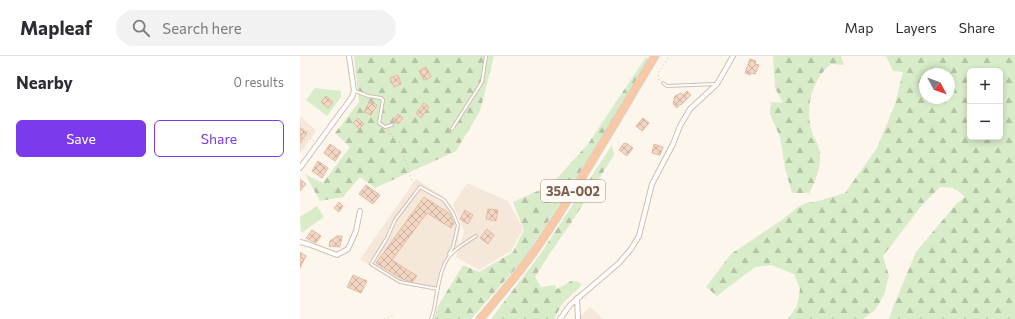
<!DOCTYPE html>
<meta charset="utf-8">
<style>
:root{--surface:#fff;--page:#f2f2f3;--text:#2b2b33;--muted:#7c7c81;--line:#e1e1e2;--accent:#7c3aed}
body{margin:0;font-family:Commissioner,sans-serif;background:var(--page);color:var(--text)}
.controls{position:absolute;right:12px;top:12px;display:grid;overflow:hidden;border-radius:6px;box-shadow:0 2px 6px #0003}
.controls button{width:36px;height:36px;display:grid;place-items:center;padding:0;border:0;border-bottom:1px solid var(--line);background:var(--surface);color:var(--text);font:20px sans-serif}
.compass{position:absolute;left:619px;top:12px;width:36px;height:36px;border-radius:50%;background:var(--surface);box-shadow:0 2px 6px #0003;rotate:131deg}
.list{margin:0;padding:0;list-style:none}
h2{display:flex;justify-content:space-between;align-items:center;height:52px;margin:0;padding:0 16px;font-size:17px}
h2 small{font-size:13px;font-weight:400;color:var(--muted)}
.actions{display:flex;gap:8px;padding:12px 16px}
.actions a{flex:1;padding:9px 0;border:1px solid var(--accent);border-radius:6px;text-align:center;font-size:14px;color:var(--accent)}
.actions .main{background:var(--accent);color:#fff}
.icon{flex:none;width:22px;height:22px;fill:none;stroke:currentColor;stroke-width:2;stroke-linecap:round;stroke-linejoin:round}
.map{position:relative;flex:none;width:715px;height:263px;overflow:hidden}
header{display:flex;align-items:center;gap:24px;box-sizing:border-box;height:56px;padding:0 20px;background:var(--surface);border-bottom:1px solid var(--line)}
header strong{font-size:19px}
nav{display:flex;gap:22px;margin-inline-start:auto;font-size:14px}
.search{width:280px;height:36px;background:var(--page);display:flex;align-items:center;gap:10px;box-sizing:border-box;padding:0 14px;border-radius:22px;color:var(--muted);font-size:15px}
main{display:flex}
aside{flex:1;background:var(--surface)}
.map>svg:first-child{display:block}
.residential{fill:#f5e8da}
.green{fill:#d8ecc9}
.forest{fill:url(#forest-firs);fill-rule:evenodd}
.building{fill:url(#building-cross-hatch);stroke:#e6bba3}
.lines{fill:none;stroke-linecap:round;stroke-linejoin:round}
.service-casing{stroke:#d1beb0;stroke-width:4}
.minor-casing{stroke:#d1beb0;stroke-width:6}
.trunk-casing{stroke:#dad1cd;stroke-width:9}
.path{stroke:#d9b8a5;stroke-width:1;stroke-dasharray:1 3;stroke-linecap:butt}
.service{stroke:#fff;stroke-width:2}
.minor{stroke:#fff;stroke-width:4}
.trunk{stroke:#f9c8a4;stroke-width:7}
.labels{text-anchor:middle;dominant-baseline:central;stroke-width:3;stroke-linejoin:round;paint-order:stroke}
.shield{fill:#fffaf3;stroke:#a28b7f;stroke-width:1}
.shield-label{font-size:13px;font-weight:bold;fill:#7a5c4d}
</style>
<header>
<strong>Mapleaf</strong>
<div class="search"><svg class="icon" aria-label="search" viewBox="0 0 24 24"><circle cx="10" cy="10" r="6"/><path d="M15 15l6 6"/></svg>Search here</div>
<nav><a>Map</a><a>Layers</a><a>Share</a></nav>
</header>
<main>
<aside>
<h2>Nearby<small>0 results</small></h2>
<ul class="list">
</ul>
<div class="actions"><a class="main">Save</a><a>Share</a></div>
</aside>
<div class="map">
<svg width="715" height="263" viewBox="0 0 715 263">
<defs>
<pattern id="forest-firs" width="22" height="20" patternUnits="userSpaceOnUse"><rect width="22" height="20" fill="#d8ecc9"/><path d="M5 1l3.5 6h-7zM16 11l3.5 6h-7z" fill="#b4c2a5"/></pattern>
<pattern id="building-cross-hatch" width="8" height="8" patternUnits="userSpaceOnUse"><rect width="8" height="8" fill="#f3d5c3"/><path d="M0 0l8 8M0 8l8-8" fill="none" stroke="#cab0a1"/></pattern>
</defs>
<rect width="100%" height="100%" fill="#fdf6ec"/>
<path class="residential" d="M0,60L16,75L0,98Z
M116,123L143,140L152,154L160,171L158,189L149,195L140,212L138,229L130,233L98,227L60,203Z
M167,127L208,145L223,173L211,195L179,214L156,201L164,175L153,149Z
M290,251L303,263H278Z"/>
<path class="green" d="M15,32L41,35V41L27,60L6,44Z
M17,150L24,161L1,177L0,161Z"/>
<path class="forest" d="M56,0H194L180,55L156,95L75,132L60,121L43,141L20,145L5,118L23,127L50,91L35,77L59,46L54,1Z
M473,0H541L544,9L531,8C513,22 505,50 511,72C513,83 521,89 520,102C520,113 515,127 509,137H492L485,112L480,81L470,58L471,46L483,47L475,32Z
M586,0H715V263H589L593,251L616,196L657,147L665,141L654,132L640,131L622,149L583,200L589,220L584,239L575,254L563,263H488L497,250L500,233L494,218L471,209L455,211L417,240L406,231L431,198L482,164L498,151L506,147L515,146L545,137L577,92L595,48L603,16L593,15ZM670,15H700V81H670ZM625,18H649V42H625Z
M346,1L350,3L297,91L223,204L171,263H134L138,250L163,209L179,216L213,196L224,174L213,146L251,129L288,88Z
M312,89L314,99L271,167L246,203L235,221L241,231L254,229L257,233L271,225H277L282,229L262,248L254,263H191L239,200Z"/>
<path class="building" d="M450,3L456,5L455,8L459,9L455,18L451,17L450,19L445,17Z
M126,11L131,21L124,24L119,15Z
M98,19L101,28L94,31L90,22Z
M387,35L391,39L381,49L380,48L377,52L373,48L375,40L381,37L383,39Z
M26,40L33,46L28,52L21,46Z
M70,45L77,49L71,59L64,56Z
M124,47L129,51L121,62L116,57Z
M98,58L103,62L98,68L93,64Z
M58,62L64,68L59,73L53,67Z
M343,62L349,67L342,75L336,70Z
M0,72L7,77L0,87Z
M324,87L325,88L326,87L333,92L327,100L319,94Z
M30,88L41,96L35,105L24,97Z
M354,88L363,91L360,99L352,97Z
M18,105L28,112L22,122L12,115Z
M0,123L6,128L0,135Z
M66,129L80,139L73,148L59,138Z
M124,141L150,158L154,167L151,172L127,157L92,204L117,220L112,226L102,223L76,207Z
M39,146L43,150L39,156L34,152Z
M188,153L198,154L196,165L186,163Z
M165,154L173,159L168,168L160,163Z
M187,173L194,179L188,188L180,182Z
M12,174L21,180L16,187L6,182Z
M37,180H42L40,191L29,190L30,185Z
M0,196L6,200L0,212Z
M53,219L67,225L61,237L47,231Z"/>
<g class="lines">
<defs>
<path id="service" d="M363,27L367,30L416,28
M55,35L68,40L81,42L83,44L79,67L85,71L92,69
M152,73L182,26L186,0
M138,233L100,226L71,208L87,182L95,164L120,131L144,144L153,157L158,169L153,191L149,198
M131,263C135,254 135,245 137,236C144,201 146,199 176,180"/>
<path id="minor" d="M0,112L52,41L54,35L49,0
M0,186L8,188L37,199L48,193L56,175L60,155
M277,242L278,263
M260,263L270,249L319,207L331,193L339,180L352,128L373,88L380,70L390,53L417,28L433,0"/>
<path id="trunk" d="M180,263C201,238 222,214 240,187C281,126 317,63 355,0"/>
</defs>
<use href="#service" class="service-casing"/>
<use href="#minor" class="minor-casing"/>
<use href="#trunk" class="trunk-casing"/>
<path class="path" d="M359,24L358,18L369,0
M0,70L10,77L7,80L14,85
M88,74L93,81L100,86L112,125L118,130
M0,91L6,81
M84,263L94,259"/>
<use href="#service" class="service"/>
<use href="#minor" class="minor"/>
<use href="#trunk" class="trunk"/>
</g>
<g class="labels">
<rect class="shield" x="241" y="124" width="64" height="22" rx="3"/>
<g class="shield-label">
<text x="273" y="135">35А-002</text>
</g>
</g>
</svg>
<div class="controls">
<button>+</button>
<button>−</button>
</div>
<svg class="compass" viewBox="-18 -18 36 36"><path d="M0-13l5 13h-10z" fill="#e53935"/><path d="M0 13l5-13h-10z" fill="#7c7c81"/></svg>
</div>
</main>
